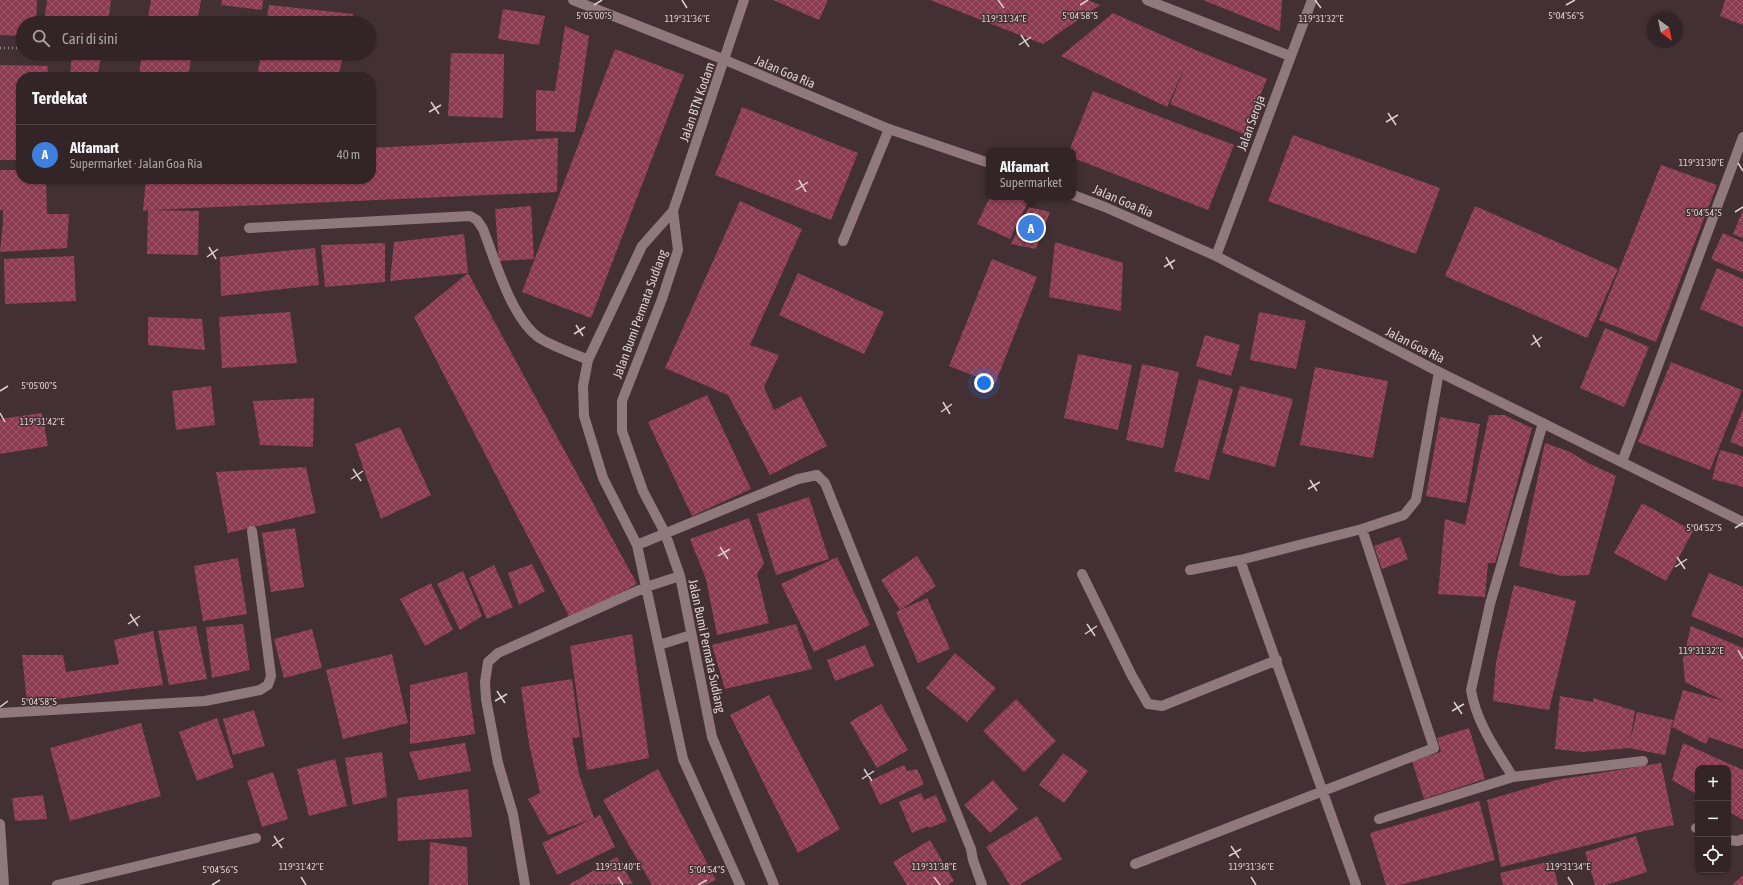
<!DOCTYPE html>
<html lang="id">
<meta charset="utf-8">
<style>
:root{--surface:#322427;--page:#3a2c2f;--text:#f1f3f6;--muted:#a8a4a7;--line:#4d4144;--accent:#58c9e3}
body{margin:0;font-family:"Asap Condensed",sans-serif;background:var(--page);color:var(--text)}
.controls{position:absolute;right:12px;bottom:12px;display:grid;overflow:hidden;border-radius:8px;box-shadow:0 1px 3px #0004}
.controls button{width:36px;height:36px;display:grid;place-items:center;padding:0;border:0;border-bottom:1px solid var(--line);background:var(--surface);color:var(--text);font:20px sans-serif}
.compass{position:absolute;left:1647px;top:12px;width:36px;height:36px;border-radius:50%;background:var(--surface);box-shadow:0 1px 3px #0004;rotate:147deg}
.you{position:absolute;left:984px;top:383px;width:14px;height:14px;margin:-10px;border:3px solid #fff;border-radius:50%;background:#1a73e8;box-shadow:0 0 0 6px #1a73e833}
.badge{display:grid;place-items:center;width:26px;height:26px;border-radius:50%;background:var(--accent);color:#fff;font-size:13px;font-weight:700}
.pin{position:absolute;translate:-50% -50%;border:2px solid #fff;box-shadow:0 1px 4px #0006}
.popup{position:absolute;left:986px;top:148px;width:90px;height:52px;box-sizing:border-box;display:grid;place-content:center;border-radius:8px;background:var(--surface);filter:drop-shadow(0 1px 3px #0005);font-size:13px;white-space:nowrap;color:var(--muted)}
.popup b{font-size:15px;color:var(--text)}
.popup::after{content:'';position:absolute;left:50%;top:100%;margin-left:-8px;border:8px solid transparent;border-top-color:var(--surface)}
.list{margin:0;padding:0;list-style:none}
h2{display:flex;justify-content:space-between;align-items:center;height:52px;margin:0;padding:0 16px;font-size:17px}
h2 small{font-size:13px;font-weight:400;color:var(--muted)}
.list li{display:grid;grid-template-columns:26px 1fr auto;gap:12px;align-items:center;box-sizing:border-box;height:60px;padding:0 16px;border-top:1px solid var(--line)}
.list b{display:block;font-size:15px;white-space:nowrap}
.list p{margin:0;font-size:13px;white-space:nowrap;color:var(--muted)}
.list em{font-size:13px;font-style:normal;color:var(--muted)}
.icon{flex:none;width:22px;height:22px;fill:none;stroke:currentColor;stroke-width:2;stroke-linecap:round;stroke-linejoin:round}
.map{position:relative;flex:none;width:1743px;height:885px;overflow:hidden}
.search{position:absolute;background:var(--surface);box-shadow:0 1px 3px #0004;left:16px;top:16px;width:360px;height:44px;display:flex;align-items:center;gap:10px;box-sizing:border-box;padding:0 14px;border-radius:22px;color:var(--muted);font-size:15px}
.panel{position:absolute;background:var(--surface);box-shadow:0 1px 3px #0004;left:16px;top:72px;width:360px;height:112px;border-radius:16px}
.map>svg:first-child{display:block}
.building{fill:url(#building-cross-hatch)}
.lines{fill:none;stroke-linecap:round;stroke-linejoin:round}
.path{stroke:#928285;stroke-width:2.5;stroke-dasharray:1 3;stroke-linecap:butt}
.street{stroke:#8f797d;stroke-width:10}
.secondary{stroke:#8f797d;stroke-width:10}
.ticks{fill:none;stroke:#dccfd1;stroke-width:1.5}
.labels{text-anchor:middle;dominant-baseline:central;stroke-width:3;stroke-linejoin:round;paint-order:stroke}
.street-label{font-size:13px;fill:#dccfd1;stroke:#433034}
.ticks-label{font-size:10px;text-anchor:middle;fill:#dccfd1;stroke:#433034;stroke-width:3;stroke-linejoin:round;paint-order:stroke}
</style>
<div class="map">
<svg width="1743" height="885" viewBox="0 0 1743 885">
<defs>
<pattern id="building-cross-hatch" width="8" height="8" patternUnits="userSpaceOnUse"><rect width="8" height="8" fill="#8c3c51"/><path d="M0 0l8 8M0 8l8-8" fill="none" stroke="#9c5769"/></pattern>
</defs>
<rect width="100%" height="100%" fill="#433034"/>
<path class="building" d="M0,0H37L36,23H23V36L0,35Z
M47,0H111L108,23H44Z
M151,0H201L197,23H147Z
M222,0H263L262,10L221,5Z
M773,0H828L819,20Z
M930,0H1088L1100,5L1043,44Z
M1203,0H1282L1280,31Z
M1725,0H1743V25L1720,16Z
M269,5L353,14L351,23H266Z
M503,9L545,16L539,45L498,39Z
M1113,13L1193,49L1267,79L1244,134L1170,104L1187,62L1167,107L1061,56Z
M565,26L589,36L575,132L536,131V90L555,91Z
M615,49L684,75L591,318L522,292Z
M41,53H71L70,57L41,54Z
M72,53H102L97,77H70Z
M142,53H192L188,77H149L139,75Z
M261,53H344L338,77H257Z
M451,53L504,54L503,118L448,116Z
M0,65L48,66L47,77H21V160H0Z
M1093,91L1234,145L1208,210L1073,158V151H1069Z
M742,107L858,153L831,220L715,175Z
M1293,135L1440,188L1416,254L1268,201Z
M558,138L557,192L151,210L199,211L198,255L147,254L148,210L143,211L146,179H371V148Z
M1661,165L1717,185L1656,342L1599,320Z
M0,170H21V179H46L47,214H69L67,248L0,252L3,222V210H0Z
M990,197L1030,198L1010,239L977,224Z
M740,201L802,229L750,345L779,355L764,387L774,410L801,396L827,446L770,475L728,395L665,368Z
M531,206L534,259L499,261L495,209Z
M1475,206L1618,269L1587,338L1445,276Z
M1029,207L1050,212L1036,249L1011,244Z
M1743,210V238L1733,234Z
M1723,233L1743,242V273L1711,259Z
M464,234L468,273L390,281L394,242Z
M1055,242L1123,263L1121,311L1049,297Z
M385,243V282L325,287L321,245Z
M315,248L319,285L221,296L220,257Z
M74,256L76,301L5,304L4,259Z
M992,259L1037,277L995,384L949,366Z
M1717,268L1743,279V327L1700,309Z
M468,273L637,584L571,620L414,317Z
M798,273L884,312L864,354L779,315Z
M290,312L297,363L222,368L219,317Z
M1259,312L1306,321L1296,369L1250,360Z
M148,317L202,319L205,350L148,345Z
M1605,328L1649,347L1624,407L1580,388Z
M1205,335L1240,345L1231,376L1196,366Z
M1078,354L1132,365L1118,430L1064,418Z
M1671,362L1742,390L1710,470L1638,442Z
M1142,364L1179,372L1163,448L1126,440Z
M1315,367L1388,381L1373,458L1300,445Z
M1199,379L1233,389L1209,480L1174,471Z
M211,386L215,425L176,430L172,391Z
M1240,386L1293,399L1275,467L1222,453Z
M707,395L751,489L692,516L648,422Z
M314,398L313,447L260,445L253,401Z
M1743,409V447L1730,442Z
M42,413L48,446L0,454V419Z
M1489,415H1504L1532,428L1503,536L1495,563H1488L1485,597L1438,594L1445,519L1465,525Z
M1440,417L1480,424L1466,503L1426,496Z
M400,427L431,495L381,519L355,444Z
M1545,443L1570,452L1588,463L1616,476L1589,575L1562,576L1519,566Z
M1720,450L1743,456V487L1712,479Z
M306,467L316,513L228,533L216,472Z
M809,497L829,559L776,575L757,514Z
M1642,503L1693,531L1666,581L1614,553Z
M749,518L764,563L757,574L769,623L717,635L706,579L690,539Z
M295,528L304,587L271,592L262,533Z
M1400,537L1408,559L1382,569L1374,546Z
M917,556L936,586L900,610L881,580Z
M837,557L870,625L814,652L781,584Z
M238,558L247,614L203,621L194,566Z
M532,564L545,591L519,605L508,573Z
M494,565L513,607L487,619L469,578Z
M463,571L482,616L460,630L437,584Z
M1709,573L1743,587V638L1691,616Z
M431,583L453,630L425,646L400,599Z
M1514,585L1576,601L1549,710L1493,701L1496,662Z
M927,598L950,649L918,663L896,612Z
M243,624L250,670L212,678L206,627Z
M796,624L812,669L725,689L712,645Z
M196,626L207,679L169,685L158,631Z
M1691,626L1743,648V749L1709,737L1706,744L1672,727L1683,690L1724,701L1685,682L1683,659Z
M312,629L322,668L284,678L274,639Z
M153,631L163,685L27,703L22,655H63L66,672L119,664L114,640Z
M632,634L649,758L587,770L570,646Z
M865,645L874,666L835,681L827,660Z
M955,653L996,688L967,722L926,688Z
M392,654L408,723L343,739L326,670Z
M467,672L475,734L410,744V685Z
M572,679L580,737L572,738L579,774L594,818L600,815L615,847L557,875L542,843L592,819L548,835L528,799L540,793L529,744L521,687Z
M769,695L840,829L798,853L730,715Z
M1560,696L1593,702V698L1635,711L1630,741L1637,712L1673,720L1665,755L1629,748L1583,752L1555,749Z
M1016,699L1056,741L1024,772L983,731Z
M881,704L908,750L877,768L850,722Z
M254,710L265,746L233,755L223,719Z
M217,718L234,767L197,781L179,732Z
M141,723L161,796L70,821L50,748Z
M1469,728L1485,779L1424,799L1412,761L1441,752L1437,738Z
M465,743L471,771L419,780L409,752Z
M1683,743L1743,770V820L1728,811V768H1698V795L1672,780Z
M382,752L387,797L353,805L345,758Z
M1063,753L1088,771L1064,803L1039,785Z
M335,759L347,806L309,816L297,769Z
M1661,763L1674,825L1644,831L1501,867L1487,800L1556,780Z
M904,765L907,771L917,769L924,784L880,805L869,781Z
M658,769L716,880L705,885H652L603,800Z
M273,772L288,819L262,827L247,781Z
M993,780L1018,809L990,833L964,805Z
M468,789L472,837L398,841L397,798Z
M921,793L924,800L936,795L947,821L929,828L928,826L912,833L899,802Z
M43,795L47,819L15,821L12,798Z
M1479,801L1495,860L1400,885H1386L1370,833Z
M1037,816L1062,859L1019,885H1010L986,847Z
M1636,836L1647,872L1606,885H1595L1585,852Z
M930,840L954,881L947,885H907L893,862Z
M430,842L467,847L468,885H429Z
M617,857L633,884L568,885Z
M1552,861L1558,885H1503L1500,873Z
M1743,875V885H1732Z"/>
<g class="lines">
<path class="path" d="M0,48H23"/>
<path class="street" d="M1147,0L1290,56
M673,211L678,250L662,299L622,401V431L643,491L665,533L680,576L712,737L774,885
M249,228L470,216L477,220L483,229C495,260 511,317 538,337C549,345 575,354 588,360
M843,241L889,129
M1216,256L1312,0
M1622,462L1743,137
M637,545L798,479L817,475L825,483L971,849L973,860L982,885
M1240,560L1362,529L1404,515L1416,500L1439,372
M1190,570L1240,560L1356,885
M1082,574L1132,676L1148,704L1162,706L1277,660
M659,645L691,635
M0,713L205,701L260,690L268,685L271,676L252,531
M1513,777C1496,750 1476,722 1471,690L1490,604L1543,423
M1379,819L1513,777L1643,761
M0,824L4,885
M1696,828H1698
M1728,840L1738,841L1743,839
M1135,864L1434,748L1362,529
M57,885L256,838
M525,885L513,814L498,763L486,699L485,682L488,662L498,653L541,634L646,587L680,576
M740,885L683,759L637,545L603,478L584,416L583,386L588,360L642,246L673,211L744,0"/>
<path class="secondary" d="M573,0L725,60L889,129L989,163
M1073,195L1105,207L1216,256L1439,372L1743,522"/>
</g>
<path class="ticks" d="M682,0L687,8M998,0L1004,8M1315,0L1321,8M594,5L602,0M1080,5L1088,0M1566,5L1575,0M1021,35L1029,47M1019,45L1031,37M431,102L439,114M429,112L441,105M1388,113L1396,125M1386,122L1398,115M1738,163L1743,171M799,180L806,192M796,190L808,182M1735,212L1743,207M209,247L216,259M207,257L218,249M1166,257L1173,269M1164,267L1175,260M576,325L583,336M574,334L585,327M1533,335L1540,347M1531,345L1542,337M0,391L8,386M943,402L950,414M941,412L952,404M0,413L5,422M353,469L361,481M351,479L363,471M1310,480L1317,491M1308,489L1320,482M1735,528L1743,523M720,547L728,559M718,556L730,549M1677,557L1685,569M1675,567L1687,559M130,614L138,626M128,624L140,616M1087,624L1095,636M1085,634L1097,626M1738,650L1743,659M497,691L505,703M495,701L507,694M1454,702L1462,714M0,707L8,701M1452,711L1464,704M864,769L872,781M862,779L874,771M274,836L282,848M272,846L284,838M1231,846L1239,858M1229,856L1241,849M301,877L306,885M618,877L623,885M934,877L940,885M1251,877L1256,885M1568,877L1573,885M212,885L220,880M698,885L707,880"/>
<g class="labels">
<g class="street-label">
<text transform="translate(785 72) rotate(23)">Jalan Goa Ria</text>
<text transform="translate(697 102) rotate(-71)">Jalan BTN Kodam</text>
<text transform="translate(1251 123) rotate(-70)">Jalan Seroja</text>
<text transform="translate(1123 201) rotate(23)">Jalan Goa Ria</text>
<text transform="translate(640 314) rotate(-70)">Jalan Bumi Permata Sudiang</text>
<text transform="translate(1415 345) rotate(27)">Jalan Goa Ria</text>
<text transform="translate(707 646) rotate(78)">Jalan Bumi Permata Sudiang</text>
</g>
</g>
<g class="ticks-label">
<text x="1080" y="19">5°04'58"S</text>
<text x="1566" y="19">5°04'56"S</text>
<text x="594" y="19">5°05'00"S</text>
<text x="687" y="22">119°31'36"E</text>
<text x="1004" y="22">119°31'34"E</text>
<text x="1321" y="22">119°31'32"E</text>
<text x="1701" y="166">119°31'30"E</text>
<text x="1704" y="216">5°04'54"S</text>
<text x="39" y="389">5°05'00"S</text>
<text x="42" y="425">119°31'42"E</text>
<text x="1704" y="531">5°04'52"S</text>
<text x="1701" y="654">119°31'32"E</text>
<text x="39" y="705">5°04'58"S</text>
<text x="301" y="870">119°31'42"E</text>
<text x="618" y="870">119°31'40"E</text>
<text x="934" y="870">119°31'38"E</text>
<text x="1251" y="870">119°31'36"E</text>
<text x="1568" y="870">119°31'34"E</text>
<text x="220" y="873">5°04'56"S</text>
<text x="707" y="873">5°04'54"S</text>
</g>
</svg>
<div class="controls">
<button>+</button>
<button>−</button>
<button><svg class="icon" aria-label="locate" viewBox="0 0 24 24"><circle cx="12" cy="12" r="6"/><path d="M12 2v4M12 18v4M2 12h4M18 12h4"/></svg></button>
</div>
<svg class="compass" viewBox="-18 -18 36 36"><path d="M0-13l5 13h-10z" fill="#e53935"/><path d="M0 13l5-13h-10z" fill="#a8a4a7"/></svg>
<div class="you"></div>
<div class="pin badge" style="left:1031px;top:228px;background:#3f7fe0">A</div>
<div class="popup"><b>Alfamart</b>Supermarket</div>
<div class="search"><svg class="icon" aria-label="search" viewBox="0 0 24 24"><circle cx="10" cy="10" r="6"/><path d="M15 15l6 6"/></svg>Cari di sini</div>
<section class="panel">
<h2>Terdekat<small></small></h2>
<ul class="list">
<li><span class="badge" style="background:#3f7fe0">A</span><div><b>Alfamart</b><p>Supermarket · Jalan Goa Ria</p></div><em>40 m</em></li>
</ul>
</section>
</div>
